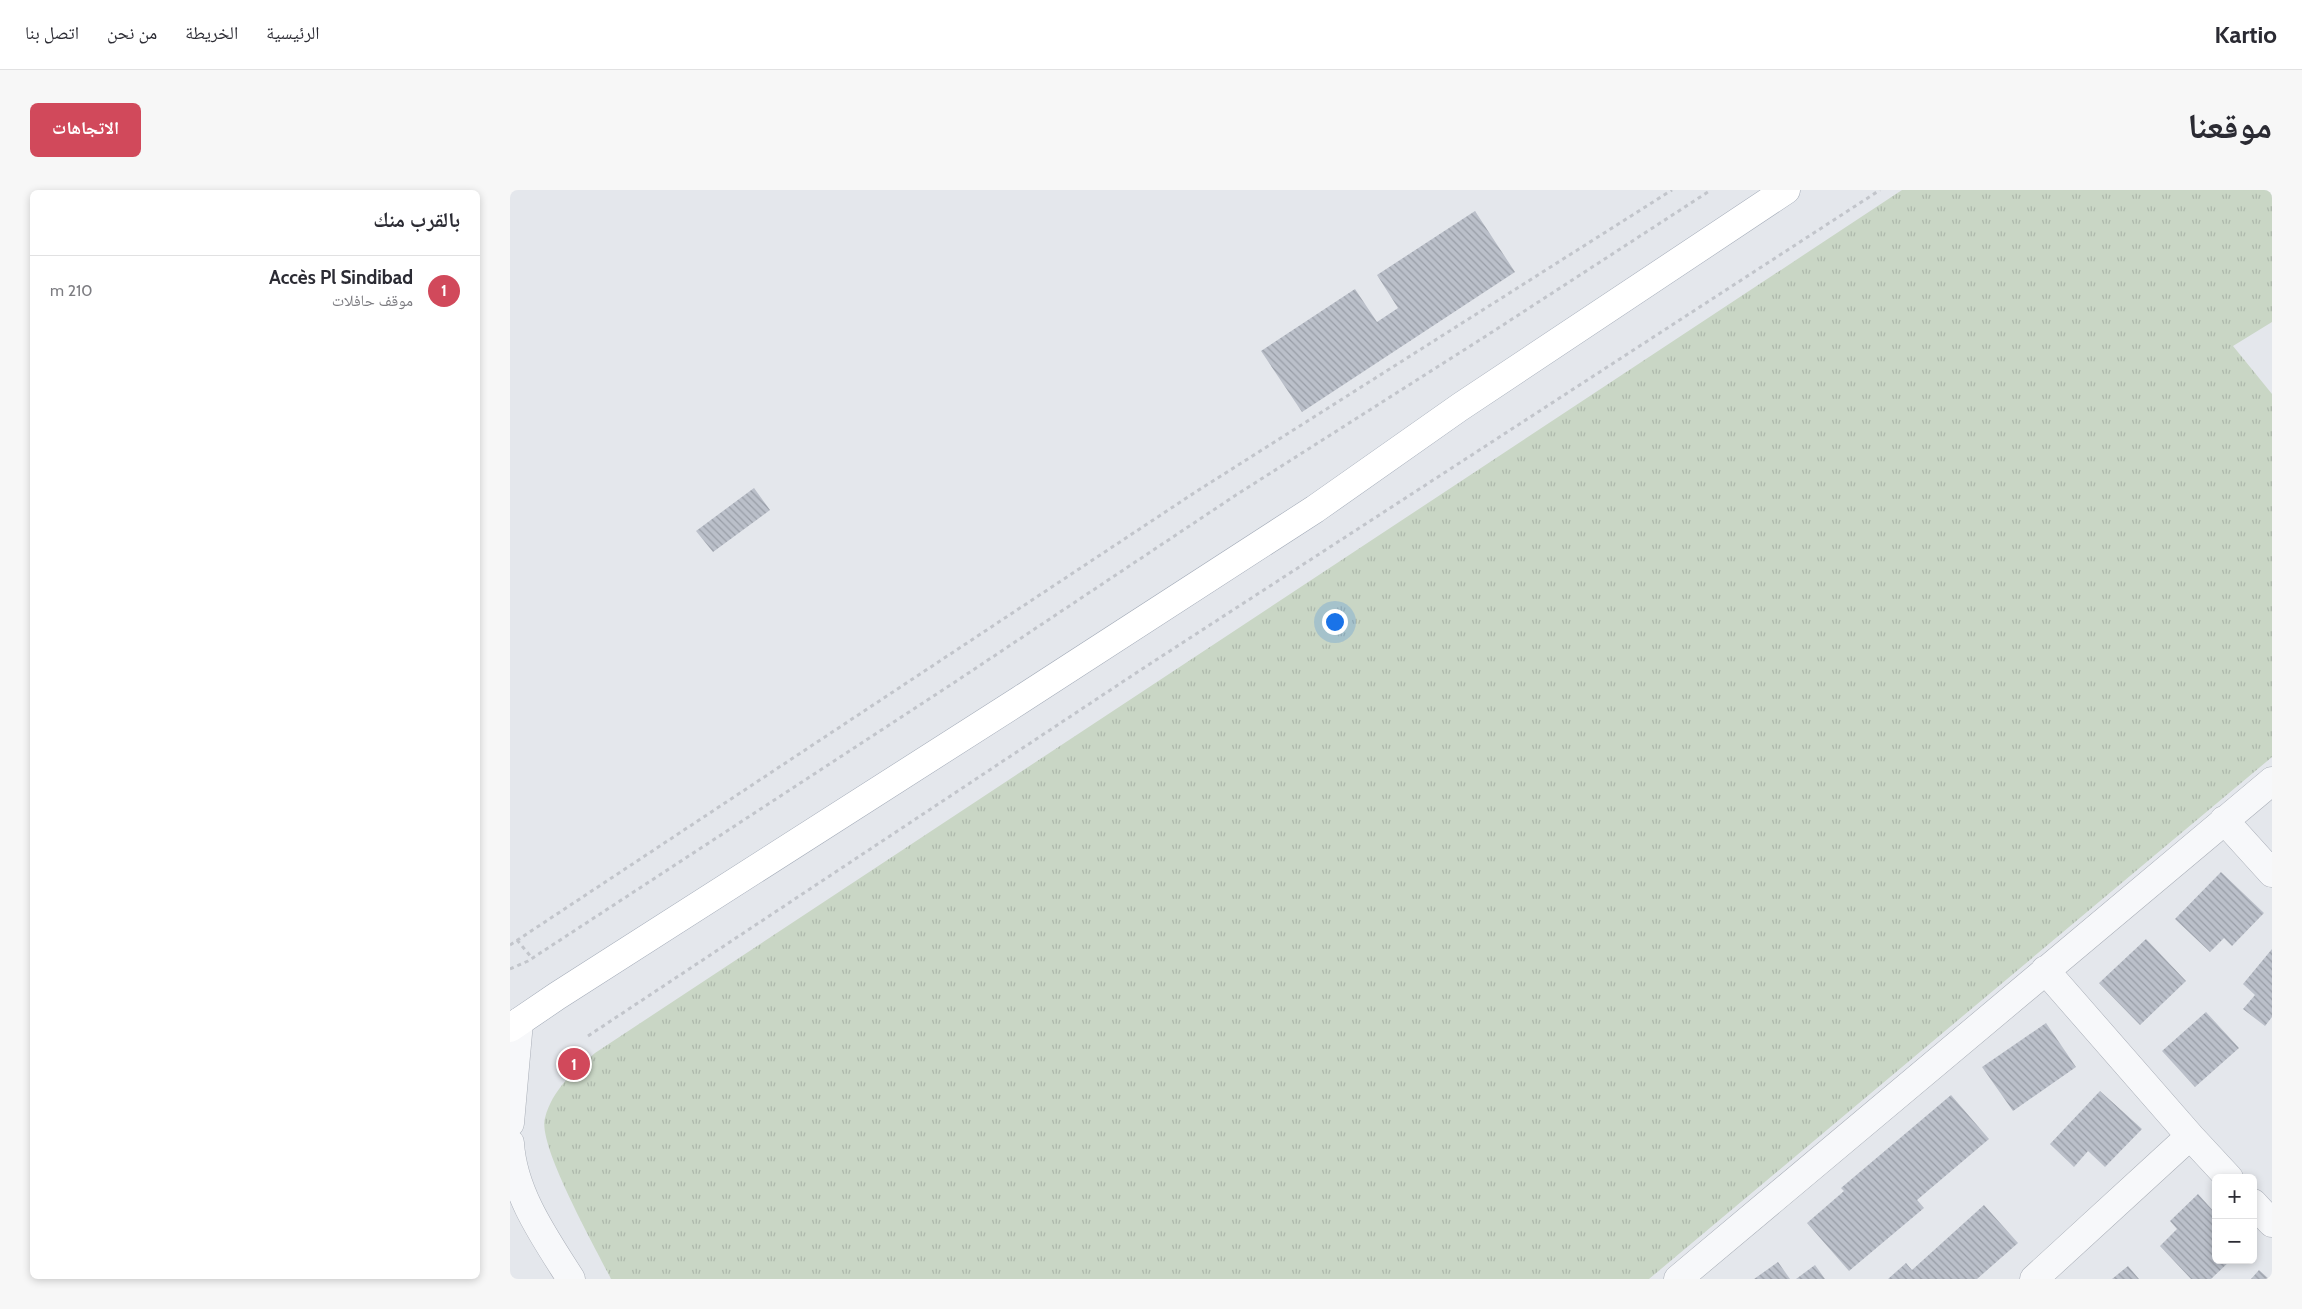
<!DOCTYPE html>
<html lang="ar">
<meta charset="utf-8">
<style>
:root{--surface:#fff;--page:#f7f7f7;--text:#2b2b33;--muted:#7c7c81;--line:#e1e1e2;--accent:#d1495b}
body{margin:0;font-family:Cabin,"Noto Naskh Arabic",sans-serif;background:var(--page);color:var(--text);direction:rtl}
.controls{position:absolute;right:15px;bottom:15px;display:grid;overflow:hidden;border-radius:8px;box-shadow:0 2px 8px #0003}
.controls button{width:45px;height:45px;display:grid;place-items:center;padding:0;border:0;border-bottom:1px solid var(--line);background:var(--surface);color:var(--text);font:25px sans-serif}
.you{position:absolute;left:824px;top:431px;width:18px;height:18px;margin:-12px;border:4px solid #fff;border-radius:50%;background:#1a73e8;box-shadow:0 0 0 8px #1a73e833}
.badge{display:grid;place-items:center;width:32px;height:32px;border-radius:50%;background:var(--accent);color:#fff;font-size:16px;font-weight:700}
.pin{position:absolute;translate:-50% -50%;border:2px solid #fff;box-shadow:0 1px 5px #0006}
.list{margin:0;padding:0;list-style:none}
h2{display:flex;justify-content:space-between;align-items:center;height:65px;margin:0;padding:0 20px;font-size:21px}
h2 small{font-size:16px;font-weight:400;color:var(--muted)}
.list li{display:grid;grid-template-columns:32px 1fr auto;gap:15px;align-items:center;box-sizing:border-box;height:70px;padding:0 20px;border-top:1px solid var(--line)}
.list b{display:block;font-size:19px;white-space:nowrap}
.list p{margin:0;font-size:16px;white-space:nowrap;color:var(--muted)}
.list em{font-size:16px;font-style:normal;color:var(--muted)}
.map{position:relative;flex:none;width:1762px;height:1089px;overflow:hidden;direction:ltr;border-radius:8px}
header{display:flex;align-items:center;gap:30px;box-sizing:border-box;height:70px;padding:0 25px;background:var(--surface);border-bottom:1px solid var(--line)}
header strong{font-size:24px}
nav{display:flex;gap:28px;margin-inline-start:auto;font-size:18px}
.intro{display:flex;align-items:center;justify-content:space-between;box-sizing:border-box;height:120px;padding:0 30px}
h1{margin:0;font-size:35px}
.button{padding:12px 22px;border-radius:8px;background:var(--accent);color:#fff;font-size:18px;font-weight:700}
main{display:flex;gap:30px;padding:0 30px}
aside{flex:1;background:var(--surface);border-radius:8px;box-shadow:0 2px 8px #0003}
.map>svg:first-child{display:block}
.grass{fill:url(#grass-tufts)}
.building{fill:url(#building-back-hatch)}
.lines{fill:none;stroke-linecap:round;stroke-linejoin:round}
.minor-casing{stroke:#a9aeb7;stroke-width:29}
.tertiary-casing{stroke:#a9aeb7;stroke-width:29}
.primary-casing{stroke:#a3abb8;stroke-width:29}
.path{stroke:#c2c5cb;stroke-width:3;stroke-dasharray:4 4;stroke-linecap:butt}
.minor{stroke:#f7f8fa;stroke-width:28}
.tertiary{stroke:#f7f8fa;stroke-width:28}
.primary{stroke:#fff;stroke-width:28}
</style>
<header>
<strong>Kartio</strong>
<nav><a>الرئيسية</a><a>الخريطة</a><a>من نحن</a><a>اتصل بنا</a></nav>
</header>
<div class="intro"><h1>موقعنا</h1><a class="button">الاتجاهات</a></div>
<main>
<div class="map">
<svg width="1762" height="1089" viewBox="0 0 1762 1089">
<defs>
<pattern id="grass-tufts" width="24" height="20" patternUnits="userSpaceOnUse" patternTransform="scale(1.25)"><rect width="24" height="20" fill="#c9d6c5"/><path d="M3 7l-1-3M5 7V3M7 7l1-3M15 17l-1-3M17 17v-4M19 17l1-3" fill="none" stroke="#adb8ab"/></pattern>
<pattern id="building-back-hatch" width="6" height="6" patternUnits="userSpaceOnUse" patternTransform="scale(1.25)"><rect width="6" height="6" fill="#bbc0ca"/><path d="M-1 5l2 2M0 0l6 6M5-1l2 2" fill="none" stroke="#989da6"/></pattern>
</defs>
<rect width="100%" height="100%" fill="#e4e7ec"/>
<path class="grass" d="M1392,0H1762V132L1723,156L1762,204V567L1139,1089H101C87,1060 27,955 35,928C42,900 64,881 85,863Z"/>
<path class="building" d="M965,21L1005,82L792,222L751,161L845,99L867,132L888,118L867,85Z
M244,298L260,320L203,362L186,341Z
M1711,682L1754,723L1722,756L1714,748L1700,762L1665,729Z
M1636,749L1676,791L1630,835L1589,793Z
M1762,759V827L1755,836L1733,819L1745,805L1733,794Z
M1696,822L1729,858L1685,897L1652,861Z
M1536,833L1566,877L1503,921L1472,877Z
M1590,901L1632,939L1595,977L1578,961L1564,977L1540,954Z
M1441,905L1479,949L1407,1010L1414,1018L1339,1081L1297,1033L1334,1001L1331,998Z
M1688,1004L1706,1024V1070H1721L1701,1089H1681L1650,1056L1667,1039L1660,1031Z
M1474,1015L1508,1053L1467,1089H1378L1396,1073L1402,1080Z
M1268,1072L1280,1089H1244Z
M1305,1075L1315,1089H1286Z
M1618,1076L1629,1089H1602Z
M1749,1080L1759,1089H1741Z"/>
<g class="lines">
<defs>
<path id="minor" d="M1714,630L1762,683
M1535,780L1680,946L1719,988
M1743,1013L1762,1033
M1168,1089L1762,591
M1524,1089L1680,946"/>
<path id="tertiary" d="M0,933L9,832
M0,953C3,1003 35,1048 61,1089"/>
<path id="primary" d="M0,838L47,806L510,510L805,319L950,217L1276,0"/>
</defs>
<use href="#minor" class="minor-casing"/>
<use href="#tertiary" class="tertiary-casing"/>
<use href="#primary" class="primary-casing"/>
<path class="path" d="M7,750L22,768
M0,755L684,303L1162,0
M0,779L18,771L445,492L726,305L976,146L1201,0
M78,846L629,481L1370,0"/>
<use href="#minor" class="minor"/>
<use href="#tertiary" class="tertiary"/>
<use href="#primary" class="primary"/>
</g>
</svg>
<div class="controls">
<button>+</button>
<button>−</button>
</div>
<div class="you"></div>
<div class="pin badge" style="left:64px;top:874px">1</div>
</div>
<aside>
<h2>بالقرب منك<small></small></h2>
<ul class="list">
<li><span class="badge">1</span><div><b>Accès Pl Sindibad</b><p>موقف حافلات</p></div><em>210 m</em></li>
</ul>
</aside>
</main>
